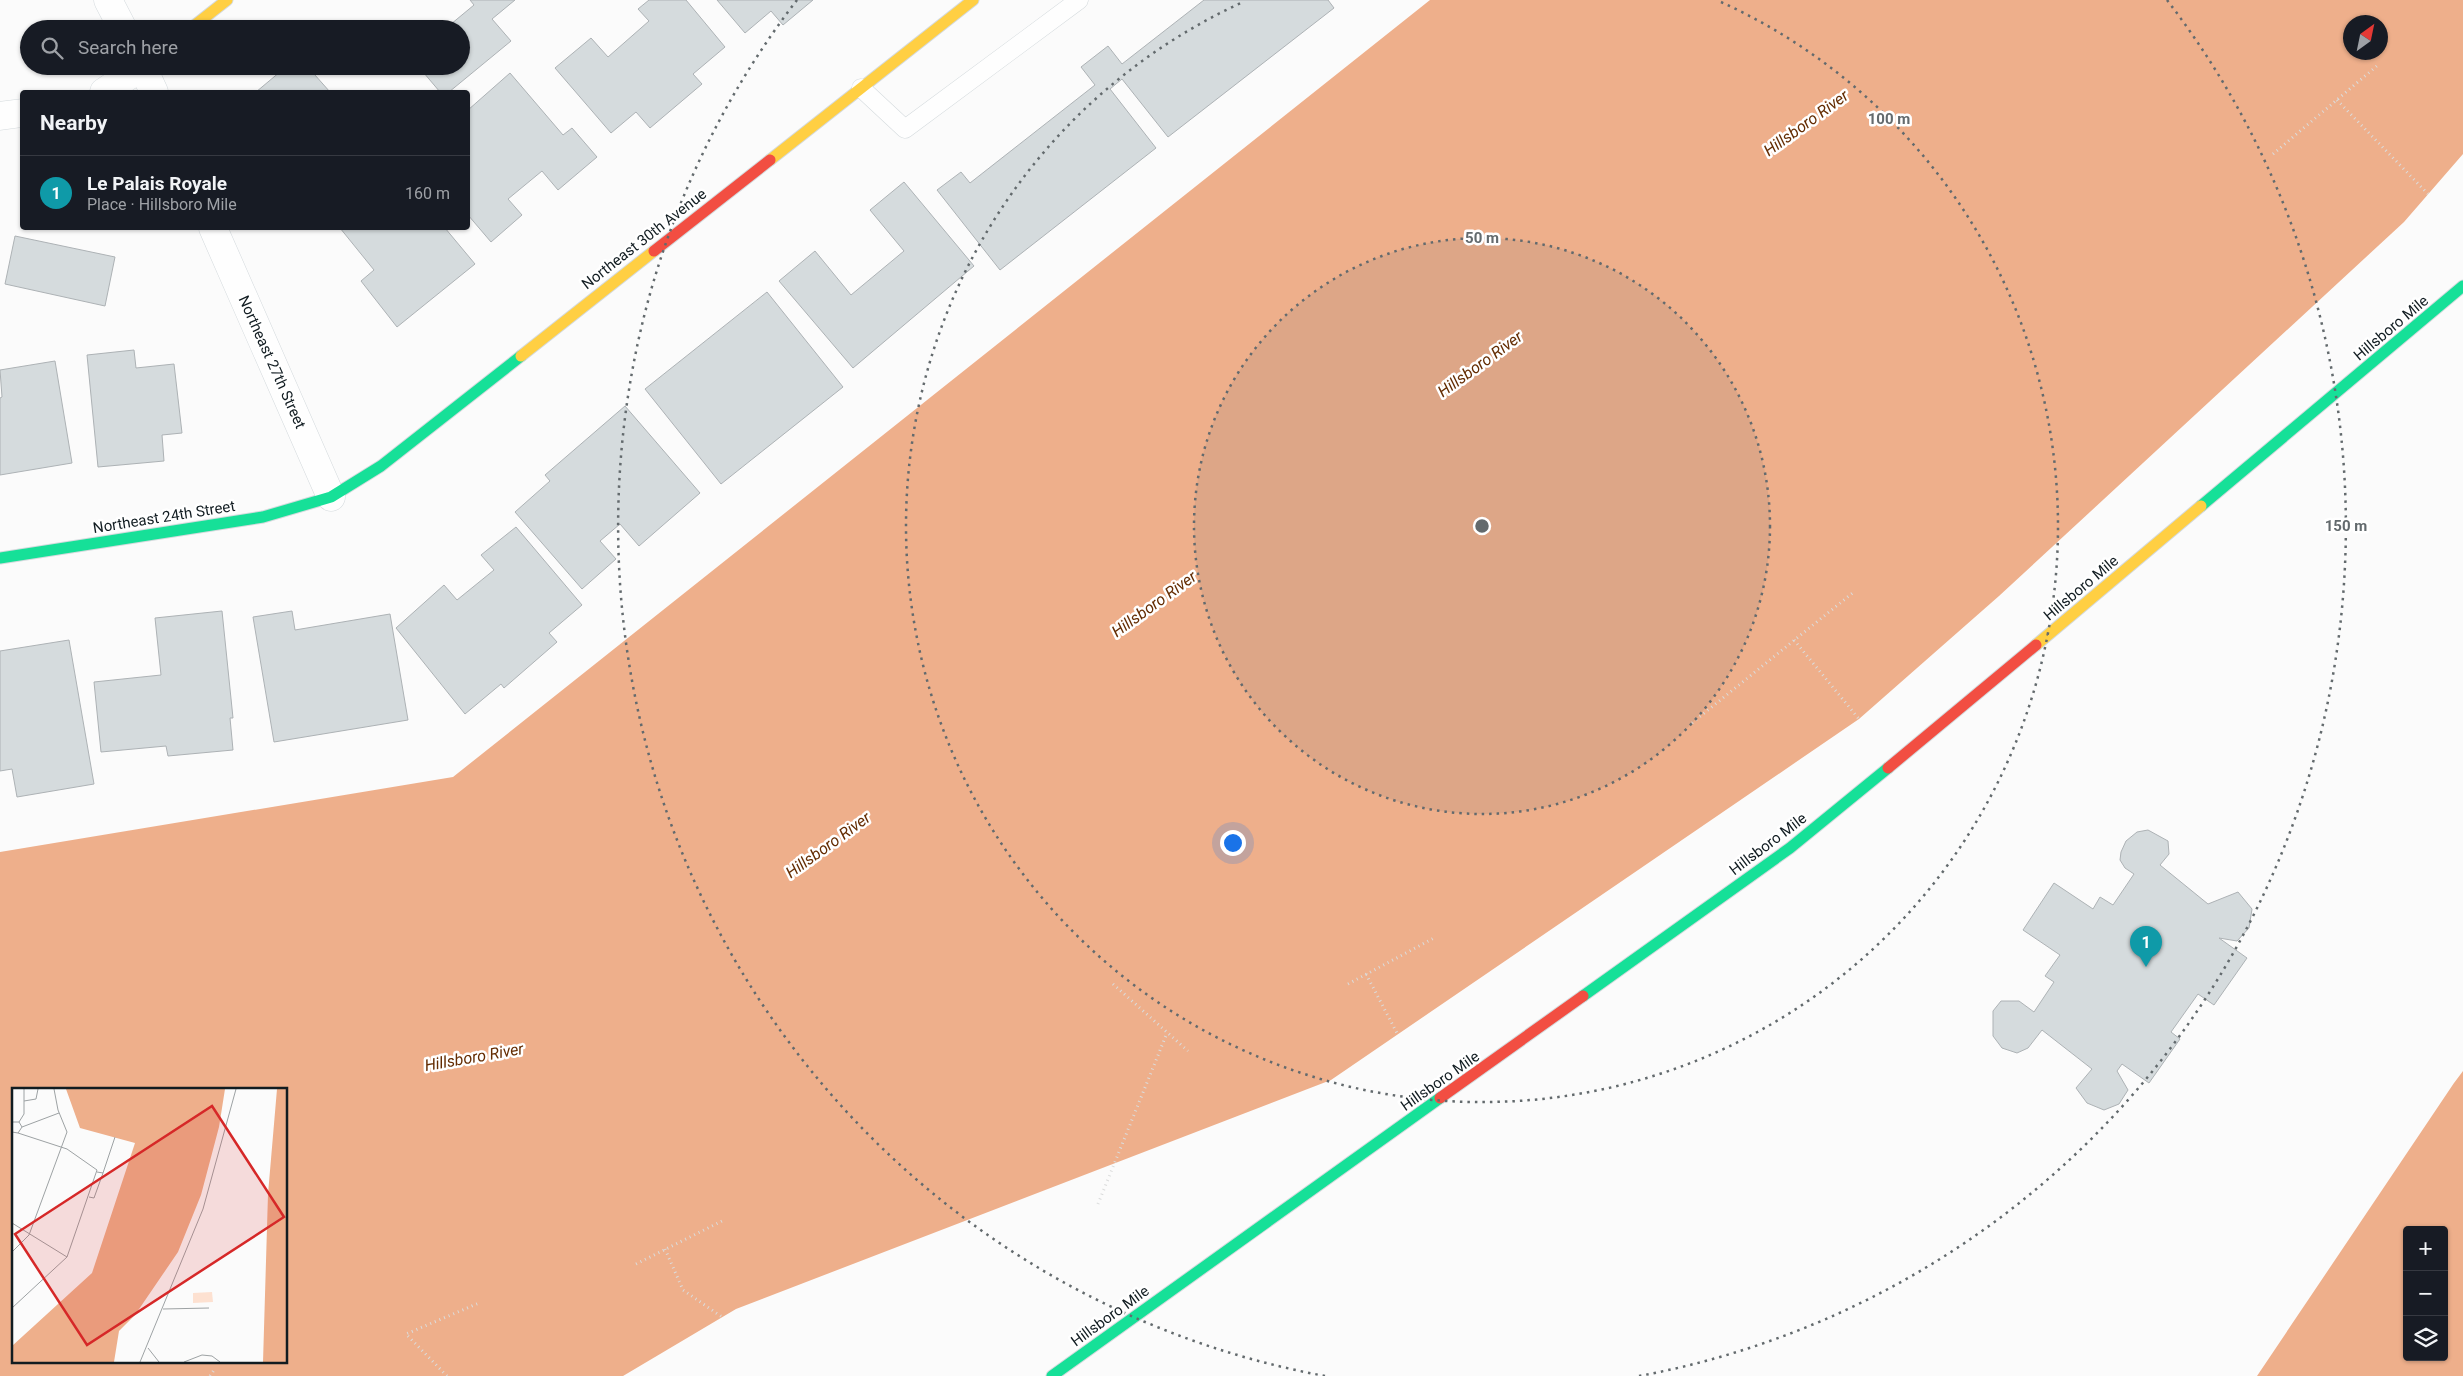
<!DOCTYPE html>
<meta charset="utf-8">
<style>
:root{--surface:#171b24;--page:#242831;--text:#f1f3f6;--muted:#9ea1a6;--line:#363941;--accent:#7c3aed}
body{margin:0;font-family:Roboto,sans-serif;background:var(--page);color:var(--text)}
.controls{position:absolute;right:15px;bottom:15px;display:grid;overflow:hidden;border-radius:5px;box-shadow:0 1px 4px #0004}
.controls button{width:45px;height:45px;display:grid;place-items:center;padding:0;border:0;border-bottom:1px solid var(--line);background:var(--surface);color:var(--text);font:25px sans-serif}
.compass{position:absolute;left:2343px;top:15px;width:45px;height:45px;border-radius:50%;background:var(--surface);box-shadow:0 1px 4px #0004;rotate:33deg}
.you{position:absolute;left:1232px;top:842px;width:18px;height:18px;margin:-12px;border:4px solid #fff;border-radius:50%;background:#1a73e8;box-shadow:0 0 0 8px #1a73e833}
.badge{display:grid;place-items:center;width:32px;height:32px;border-radius:50%;background:var(--accent);color:#fff;font-size:16px;font-weight:700}
.pin{position:absolute;translate:-50% -41px;filter:drop-shadow(0 1px 2px #0008)}
.pin::after{content:'';position:absolute;top:26px;width:18px;height:15px;background:inherit;clip-path:polygon(0 0,100% 0,50% 100%)}
.list{margin:0;padding:0;list-style:none}
h2{display:flex;justify-content:space-between;align-items:center;height:65px;margin:0;padding:0 20px;font-size:21px}
h2 small{font-size:16px;font-weight:400;color:var(--muted)}
.list li{display:grid;grid-template-columns:32px 1fr auto;gap:15px;align-items:center;box-sizing:border-box;height:75px;padding:0 20px;border-top:1px solid var(--line)}
.list b{display:block;font-size:19px;white-space:nowrap}
.list p{margin:0;font-size:16px;white-space:nowrap;color:var(--muted)}
.list em{font-size:16px;font-style:normal;color:var(--muted)}
.icon{flex:none;width:28px;height:28px;fill:none;stroke:currentColor;stroke-width:2;stroke-linecap:round;stroke-linejoin:round}
.map{position:relative;flex:none;width:2463px;height:1376px;overflow:hidden}
.search{position:absolute;background:var(--surface);box-shadow:0 1px 4px #0004;left:20px;top:20px;width:450px;height:55px;display:flex;align-items:center;gap:12px;box-sizing:border-box;padding:0 18px;border-radius:28px;color:var(--muted);font-size:19px}
.panel{position:absolute;background:var(--surface);box-shadow:0 1px 4px #0004;left:20px;top:90px;width:450px;height:140px;border-radius:5px}
.map>svg:first-child{display:block}
.water{fill:#eeaf8b;fill-rule:evenodd}
.building{fill:#d5dbdd;stroke:#adb2b5}
.lines{fill:none;stroke-linecap:round;stroke-linejoin:round}
.lane-casing{stroke:#d4dadd;stroke-width:19}
.street-casing{stroke:#d4dadd;stroke-width:29}
.fast-casing{stroke:#d4dadd;stroke-width:13}
.slow-casing{stroke:#d4dadd;stroke-width:13}
.jam-casing{stroke:#d4dadd;stroke-width:13}
.path{stroke:#dbdcdc;stroke-width:3;stroke-dasharray:1 4;stroke-linecap:butt}
.lane{stroke:#fefefe;stroke-width:18}
.street{stroke:#fefefe;stroke-width:28}
.fast{stroke:#16e098;stroke-width:11}
.slow{stroke:#ffcf43;stroke-width:11}
.jam{stroke:#f24e42;stroke-width:11}
.ring{fill:none;stroke:#636a6d;stroke-width:2.5;stroke-dasharray:2.5 5}
.labels{text-anchor:middle;dominant-baseline:central;stroke-width:5;stroke-linejoin:round;paint-order:stroke}
.street-label{font-size:15px;fill:#111c21;stroke:#fff}
.water-label{font-size:16px;font-style:italic;fill:#642c02;stroke:#fff}
.inset-road{fill:none;stroke:#9da2a4;stroke-width:1}
.view{fill:#d62828;fill-opacity:0.15;stroke:#d62828;stroke-width:2.5}
.inset-edge{fill:none;stroke:#111c21;stroke-width:2.5}
.centre{fill:#636a6d;stroke:#fff;stroke-width:2.5}
.ring-label{font-size:15px;text-anchor:middle;font-weight:bold;fill:#636a6d;stroke:#fff;stroke-width:5;stroke-linejoin:round;paint-order:stroke}
</style>
<div class="map">
<svg width="2463" height="1376" viewBox="0 0 2463 1376">
<rect width="100%" height="100%" fill="#fbfbfb"/>
<path class="water" d="M1430,0H2463V154L2404,222L1999,596L1859,719L1331,1080L736,1309L623,1376H0V852L453,777ZM2350,22H2380V52H2350ZM14,1090H286V1362H14Z
M2463,1071V1376H2257L2454,1083ZM2407,1230H2444V1357H2407Z"/>
<path class="building" d="M470,0H515L492,19L511,41L449,92H440L418,66H461V29H445L474,5Z
M649,0H686L725,47L693,74L702,84L650,128L636,112L611,133L555,68L591,38L608,57L649,21L638,9Z
M717,0H813L783,25L771,11L745,33Z
M1204,0H1328L1334,8L1168,137L1122,79L1110,89L1156,148L1000,270L937,190L961,172L970,183L1095,85L1081,67L1108,46L1122,64Z
M287,66H307L330,92H256Z
M510,73L563,135L572,128L597,157L558,190L542,171L508,199L522,215L491,242L468,215V110Z
M904,182L974,266L853,368L779,281L815,251L851,295L904,251L870,210Z
M340,228H445L475,264L397,327L361,281L374,270Z
M15,236L115,257L105,306L5,284Z
M767,292L843,387L721,484L645,389Z
M134,350L136,368L174,364L182,433L162,435L164,461L98,467L87,355Z
M55,361L72,463L0,475V398L2,397L0,370Z
M625,406L700,493L639,546L620,524L600,541L616,559L582,589L515,512L550,481L545,475Z
M516,527L582,605L549,633L557,642L504,688L501,684L465,714L396,628L444,585L457,600L494,570L481,555Z
M222,611L233,718H230L233,750L168,756L166,746L101,752L94,682L161,675L155,618Z
M292,611L295,630L390,614L408,720L274,742L253,617Z
M69,640L94,784L17,797L12,769L0,771V651Z
M2148,830L2168,841L2169,854L2160,865L2208,904L2238,892L2252,909L2249,928L2237,941L2219,938L2247,958L2214,1005L2198,994L2171,1032L2180,1039L2149,1083L2122,1064L2117,1071L2128,1090L2119,1104L2104,1110L2087,1103L2076,1088L2092,1069L2042,1030L2028,1048L2017,1053L2002,1048L1993,1036V1011L2001,1001H2019L2034,1012L2054,982L2045,976L2060,955L2023,930L2054,883L2093,909L2100,897L2113,905L2134,874L2125,868L2120,860L2121,852L2126,841L2137,832Z"/>
<g class="lines">
<defs>
<path id="lane" d="M861,88L905,129L1079,0"/>
<path id="street" d="M108,0L123,29
M142,66L154,92
M104,92L143,66
M0,116L22,113
M213,228L331,497"/>
<path id="fast" d="M2201,506L2463,286
M0,558L263,517L331,497L381,466L521,356
M1583,996L1790,848L1888,768
M1052,1376L1440,1098"/>
<path id="slow" d="M190,29L227,0
M770,160L973,0
M521,356L654,251
M2036,645L2201,506"/>
<path id="jam" d="M654,251L770,160
M1888,768L2036,645
M1440,1098L1583,996"/>
</defs>
<use href="#lane" class="lane-casing"/>
<use href="#street" class="street-casing"/>
<use href="#fast" class="fast-casing"/>
<use href="#slow" class="slow-casing"/>
<use href="#jam" class="jam-casing"/>
<path class="path" d="M2337,100L2428,194
M2273,154L2378,65
M1794,640L1859,719
M1692,723L1855,591
M1366,974L1398,1035
M1113,984L1188,1051
M1348,984L1434,938
M1098,1204L1167,1033
M665,1249L683,1290L722,1317
M636,1264L722,1221
M210,1376L214,1370
M447,1376L406,1334L479,1303"/>
<use href="#lane" class="lane"/>
<use href="#street" class="street"/>
<use href="#fast" class="fast"/>
<use href="#slow" class="slow"/>
<use href="#jam" class="jam"/>
</g>
<circle cx="1482" cy="526" r="288" fill="#636a6d" fill-opacity=".12"/>
<g class="ring">
<circle cx="1482" cy="526" r="288"/>
<path d="M1721 2A576 576 0 1 1 1243 2"/>
<path d="M1325 1376A864 864 0 0 1 797 0M2167 0A864 864 0 0 1 1639 1376"/>
</g>
<g class="labels">
<g class="street-label">
<text transform="translate(644 239) rotate(-38)">Northeast 30th Avenue</text>
<text transform="translate(2391 328) rotate(-40)">Hillsboro Mile</text>
<text transform="translate(272 362) rotate(66)">Northeast 27th Street</text>
<text transform="translate(164 517) rotate(-9)">Northeast 24th Street</text>
<text transform="translate(2081 588) rotate(-40)">Hillsboro Mile</text>
<text transform="translate(1768 844) rotate(-37)">Hillsboro Mile</text>
<text transform="translate(1440 1081) rotate(-35)">Hillsboro Mile</text>
<text transform="translate(1110 1316) rotate(-36)">Hillsboro Mile</text>
</g>
<g class="water-label">
<text transform="translate(1806 123) rotate(-36)">Hillsboro River</text>
<text transform="translate(1480 364) rotate(-36)">Hillsboro River</text>
<text transform="translate(1154 604) rotate(-36)">Hillsboro River</text>
<text transform="translate(828 845) rotate(-36)">Hillsboro River</text>
<text transform="translate(474 1057) rotate(-10)">Hillsboro River</text>
</g>
</g>
<g transform="translate(12 1088)">
<rect width="275" height="275" fill="#fbfbfb"/>
<path d="M200,204L201,214L181,215V205Z" fill="#fde1d1"/>
<path d="M54,1H213L207,39L189,107L166,164L123,227L107,243L102,274H0V258L80,185L123,55L68,40ZM265,1H275V274H251L256,106Z" fill="#eeaf8b"/>
<path class="inset-road" d="M12,13L24,11L26,1M0,34H7L10,39L6,45L0,44M7,34L12,26V1M10,39L47,25M91,85L103,49M77,109L82,110L91,85L85,84M0,135L55,169M0,164L17,147L55,44L46,22L42,1M0,220L55,169L85,82L55,61L6,45M151,221L197,220M136,260L147,274M128,274L191,121L224,1M172,274L190,267L200,268L208,274"/>
<path class="view" d="M200,18L272,129L75,257L3,146Z"/>
<rect width="275" height="275" class="inset-edge"/>
</g>
<circle cx="1482" cy="526" r="8" class="centre"/>
<g class="ring-label">
<text x="1889" y="124">100 m</text>
<text x="1482" y="243">50 m</text>
<text x="2346" y="531">150 m</text>
</g>
</svg>
<div class="controls">
<button>+</button>
<button>−</button>
<button><svg class="icon" aria-label="layers" viewBox="0 0 24 24"><path d="M12 4l9 5-9 5-9-5zM3 14l9 5 9-5"/></svg></button>
</div>
<svg class="compass" viewBox="-18 -18 36 36"><path d="M0-13l5 13h-10z" fill="#e53935"/><path d="M0 13l5-13h-10z" fill="#9ea1a6"/></svg>
<div class="you"></div>
<div class="pin badge" style="left:2146px;top:967px;background:#0f9aa8">1</div>
<div class="search"><svg class="icon" aria-label="search" viewBox="0 0 24 24"><circle cx="10" cy="10" r="6"/><path d="M15 15l6 6"/></svg>Search here</div>
<section class="panel">
<h2>Nearby<small></small></h2>
<ul class="list">
<li><span class="badge" style="background:#0f9aa8">1</span><div><b>Le Palais Royale</b><p>Place · Hillsboro Mile</p></div><em>160 m</em></li>
</ul>
</section>
</div>
